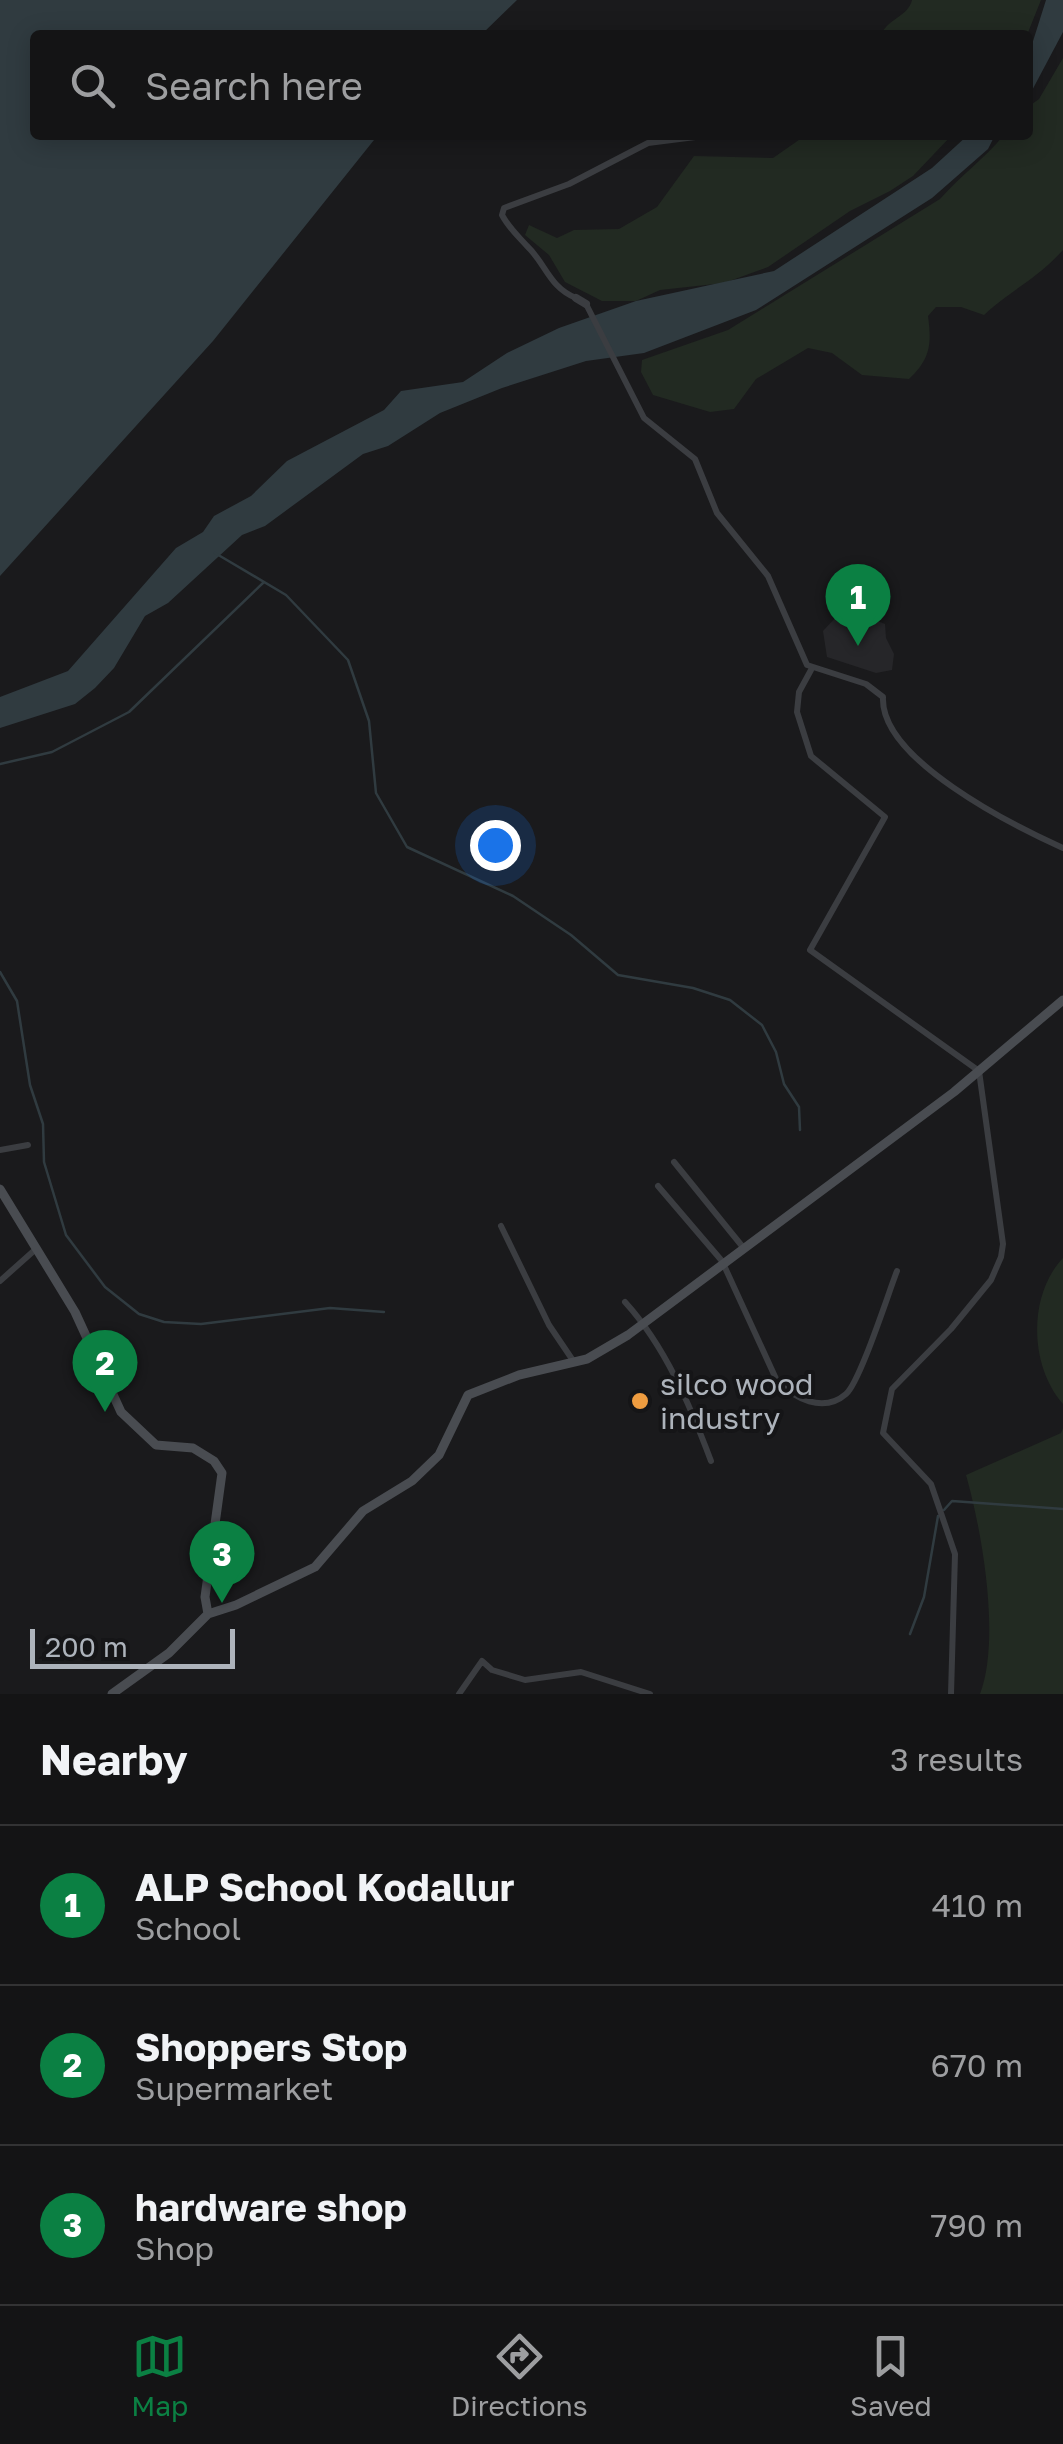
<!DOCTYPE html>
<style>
:root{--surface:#141415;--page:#1d1d1e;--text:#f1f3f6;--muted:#9d9ea0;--line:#333334;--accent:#0b8043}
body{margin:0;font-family:"Golos Text",sans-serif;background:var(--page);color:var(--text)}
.scale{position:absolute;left:30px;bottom:25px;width:205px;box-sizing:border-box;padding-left:10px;border:5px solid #adb3bb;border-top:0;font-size:28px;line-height:35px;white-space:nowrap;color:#adb3bb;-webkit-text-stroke:8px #151517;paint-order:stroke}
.you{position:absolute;left:495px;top:845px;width:35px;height:35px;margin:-25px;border:8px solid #fff;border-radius:50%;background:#1a73e8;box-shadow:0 0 0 15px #1a73e833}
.badge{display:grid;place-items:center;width:65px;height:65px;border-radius:50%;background:var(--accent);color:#fff;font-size:32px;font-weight:700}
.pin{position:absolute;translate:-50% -82px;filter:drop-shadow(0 2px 5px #0008)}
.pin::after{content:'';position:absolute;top:52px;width:35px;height:30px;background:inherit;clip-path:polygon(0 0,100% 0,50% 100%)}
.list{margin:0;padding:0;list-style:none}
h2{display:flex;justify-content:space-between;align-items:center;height:130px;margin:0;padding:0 40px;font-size:42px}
h2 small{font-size:32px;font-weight:400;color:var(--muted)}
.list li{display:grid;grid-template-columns:65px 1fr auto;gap:30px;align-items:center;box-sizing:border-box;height:160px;padding:0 40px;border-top:2px solid var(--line)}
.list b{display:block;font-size:38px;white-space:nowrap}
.list p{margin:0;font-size:32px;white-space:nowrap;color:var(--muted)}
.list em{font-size:32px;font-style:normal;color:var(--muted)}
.icon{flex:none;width:55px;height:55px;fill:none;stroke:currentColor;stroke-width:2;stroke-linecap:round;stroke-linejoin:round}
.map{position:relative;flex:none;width:1063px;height:1694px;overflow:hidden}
.search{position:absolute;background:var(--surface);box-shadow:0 5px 25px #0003;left:30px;right:30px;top:30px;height:110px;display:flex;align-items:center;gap:25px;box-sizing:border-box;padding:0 35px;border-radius:10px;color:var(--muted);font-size:38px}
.sheet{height:610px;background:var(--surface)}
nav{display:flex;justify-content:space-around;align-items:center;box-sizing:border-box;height:140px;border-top:2px solid var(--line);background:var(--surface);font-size:28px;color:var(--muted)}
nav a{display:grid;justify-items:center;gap:5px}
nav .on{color:var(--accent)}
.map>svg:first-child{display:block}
.built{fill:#262629}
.green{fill:#222a22}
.water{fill:#303b40}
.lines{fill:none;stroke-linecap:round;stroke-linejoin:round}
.stream{stroke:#303b40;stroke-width:2.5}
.minor{stroke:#3b3d41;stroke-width:6}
.tertiary{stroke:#3b3d41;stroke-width:8}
.secondary{stroke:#494c51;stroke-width:9}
.poi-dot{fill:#ee9c40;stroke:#151517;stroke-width:4}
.labels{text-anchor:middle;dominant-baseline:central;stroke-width:8;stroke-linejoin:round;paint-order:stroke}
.poi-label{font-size:30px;fill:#adb3bb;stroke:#151517;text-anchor:start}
</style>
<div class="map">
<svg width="1063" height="1694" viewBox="0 0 1063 1694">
<rect width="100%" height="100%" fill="#1a1a1c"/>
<path class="built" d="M839,614H861L885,624L886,638L894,654L892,670L876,673L827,657L823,631Z"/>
<path class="green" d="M912,0H1041L1027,35H881C888,18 908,17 912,0Z
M1063,58V250C1036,280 1012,289 984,315L961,307H936L928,316C932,345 930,359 909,379L862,375L832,353L808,348L756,379L734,409L710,412L653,395L641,372L642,360L728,330L940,199C960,176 984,159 1004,135H1028V107L1039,99Z
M806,135H952L913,176L890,191L850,211L768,267L724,283L660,290L636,301H602L565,282L549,255L525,235L529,225L557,238L574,230L619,229L657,207L694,156L773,158Z
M1063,1258V1404C1029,1365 1028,1295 1063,1258Z
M1063,1428V1694H980C1001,1639 982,1531 966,1475L1061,1433Z"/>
<path class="water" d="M0,0H517L481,35H35V135H378L213,341L0,576Z
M1046,0H1063V32L1028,98V57Z
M968,135H995L988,149L932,198L756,310L644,353L586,361L502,388L440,413L388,446L363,454L265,526L242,535L168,603L145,616L114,668L95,688L75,704L0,728V697L68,671L176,548L203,532L214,516L251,496L287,461L384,410L401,391L463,382L507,353L559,328L636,301L774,271L932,168Z"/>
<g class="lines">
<path class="stream" d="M215,553L286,595L348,660L369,721L376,793L407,847L513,896L571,935L618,975L693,988L730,1000L762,1025L776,1052L784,1084L799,1107L800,1130
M0,764L52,752L129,712L264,582
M0,972L17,1001L30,1085L43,1124L44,1162L66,1235L105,1287L139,1314L164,1322L201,1324L330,1308L384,1312
M944,1510L952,1501L1063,1509
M910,1634L924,1597L938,1516"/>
<path class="minor" d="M576,298C549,287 546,264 527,246C517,235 509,228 502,215L504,208L569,184L648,143L711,135
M586,304L644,418L695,459L717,513L768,576L807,665L866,684L883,697C880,759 1012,825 1063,848
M811,670L799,692L797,712L811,756L885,817L810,950L979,1071L1003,1244L1001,1257L991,1280L951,1329L892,1389L883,1433L931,1484L955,1554L951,1694
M0,1150L28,1145
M674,1162L742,1246
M658,1186L722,1261L777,1381C794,1398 823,1414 846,1394C860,1382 888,1294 897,1271
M501,1226L549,1325L574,1362
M0,1281L37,1248
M625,1302C665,1346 690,1405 711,1461
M459,1694L482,1661L492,1670L525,1680L581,1672L650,1694"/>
<path class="tertiary" d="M576,298L586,304"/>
<path class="secondary" d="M0,1189L75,1312L121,1412L156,1445L193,1448L214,1461L222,1473L205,1597L208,1614
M112,1694L169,1653L208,1614L236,1605L315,1567L363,1511L412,1481L439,1455L468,1395L519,1375L587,1359L628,1335L954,1092L1063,1000"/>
</g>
<circle class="poi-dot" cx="640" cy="1401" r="10"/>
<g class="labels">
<g class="poi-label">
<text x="660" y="1384">silco wood<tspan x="660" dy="34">industry</tspan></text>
</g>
</g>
</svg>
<div class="scale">200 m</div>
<div class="you"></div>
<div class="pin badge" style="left:858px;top:646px">1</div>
<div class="pin badge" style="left:105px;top:1412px">2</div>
<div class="pin badge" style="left:222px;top:1603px">3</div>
<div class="search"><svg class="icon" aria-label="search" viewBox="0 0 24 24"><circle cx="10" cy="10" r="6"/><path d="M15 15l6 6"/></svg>Search here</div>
</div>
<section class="sheet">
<h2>Nearby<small>3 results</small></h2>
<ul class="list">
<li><span class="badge">1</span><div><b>ALP School Kodallur</b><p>School</p></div><em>410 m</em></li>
<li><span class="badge">2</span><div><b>Shoppers Stop</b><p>Supermarket</p></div><em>670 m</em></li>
<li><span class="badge">3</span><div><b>hardware shop</b><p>Shop</p></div><em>790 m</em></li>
</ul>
</section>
<nav>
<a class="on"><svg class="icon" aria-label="map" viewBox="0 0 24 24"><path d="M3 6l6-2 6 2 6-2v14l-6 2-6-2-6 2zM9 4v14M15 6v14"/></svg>Map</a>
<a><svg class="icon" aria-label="directions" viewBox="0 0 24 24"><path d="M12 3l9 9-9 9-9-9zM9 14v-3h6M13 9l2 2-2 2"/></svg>Directions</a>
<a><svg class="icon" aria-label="saved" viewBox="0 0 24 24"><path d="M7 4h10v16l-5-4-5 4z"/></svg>Saved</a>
</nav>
